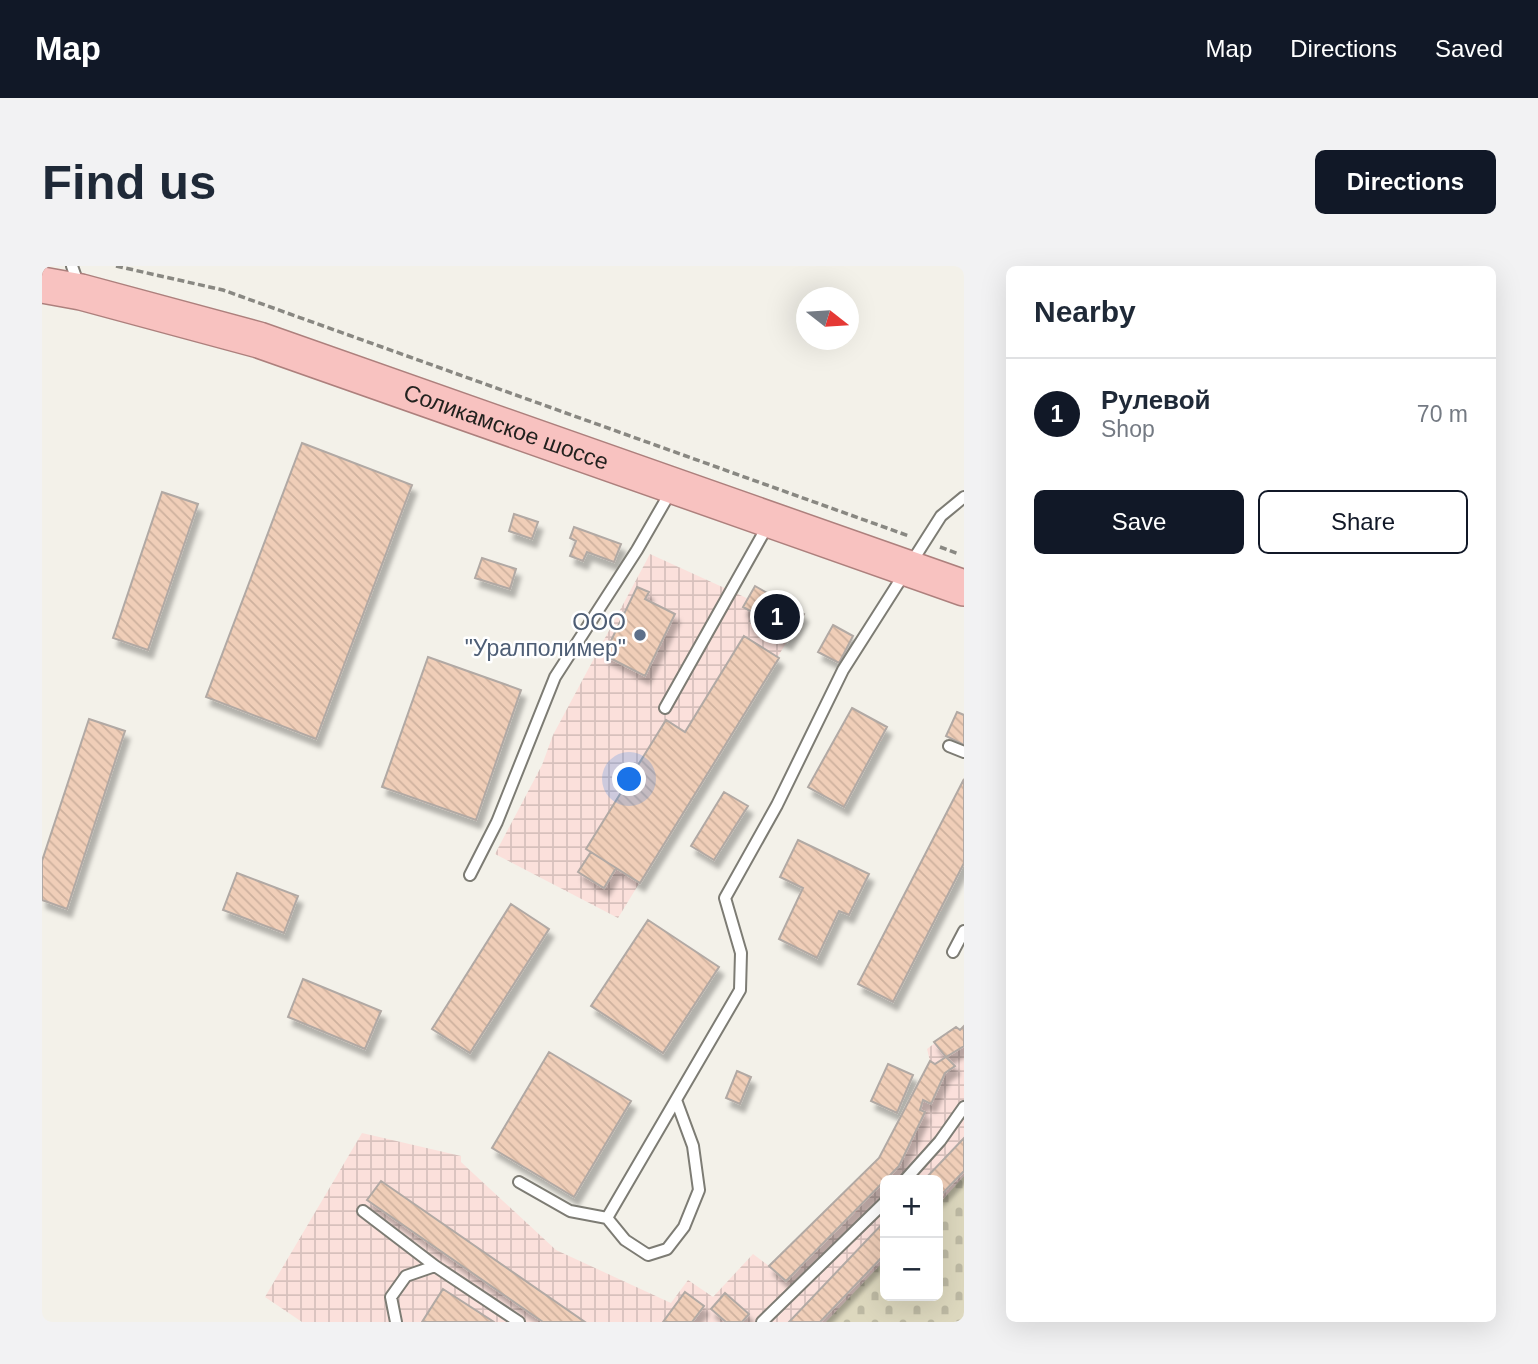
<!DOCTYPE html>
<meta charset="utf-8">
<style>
:root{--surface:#fff;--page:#f2f2f3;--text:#1f2937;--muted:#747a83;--line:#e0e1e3;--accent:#111827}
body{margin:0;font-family:Helvetica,sans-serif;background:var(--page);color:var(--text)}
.controls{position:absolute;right:21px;bottom:21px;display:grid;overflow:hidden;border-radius:10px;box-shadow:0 7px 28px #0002}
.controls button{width:63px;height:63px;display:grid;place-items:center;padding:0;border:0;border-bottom:2px solid var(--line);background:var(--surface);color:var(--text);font:35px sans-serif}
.compass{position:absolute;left:754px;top:21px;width:63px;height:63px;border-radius:50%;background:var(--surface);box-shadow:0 7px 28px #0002;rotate:107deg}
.you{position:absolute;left:588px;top:514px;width:24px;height:24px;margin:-18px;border:5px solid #fff;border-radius:50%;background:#1a73e8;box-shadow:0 0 0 10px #1a73e833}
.badge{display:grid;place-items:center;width:46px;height:46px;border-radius:50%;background:var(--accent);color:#fff;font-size:23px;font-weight:700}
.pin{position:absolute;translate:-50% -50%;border:4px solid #fff;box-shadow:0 2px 7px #0006}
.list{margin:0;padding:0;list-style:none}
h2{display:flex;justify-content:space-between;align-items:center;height:91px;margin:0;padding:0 28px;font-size:30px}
h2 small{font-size:23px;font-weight:400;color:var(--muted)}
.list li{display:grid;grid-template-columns:46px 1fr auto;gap:21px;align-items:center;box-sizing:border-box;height:112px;padding:0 28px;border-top:2px solid var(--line)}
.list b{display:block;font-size:26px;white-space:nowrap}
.list p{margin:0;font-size:23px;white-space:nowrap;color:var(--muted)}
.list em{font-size:23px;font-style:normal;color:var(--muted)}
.actions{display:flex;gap:14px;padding:21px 28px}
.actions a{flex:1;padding:16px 0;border:2px solid var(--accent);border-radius:10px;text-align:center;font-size:24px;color:var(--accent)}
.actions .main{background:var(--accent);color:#fff}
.map{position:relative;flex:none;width:922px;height:1056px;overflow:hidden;border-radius:10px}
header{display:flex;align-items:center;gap:42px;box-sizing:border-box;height:98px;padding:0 35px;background:var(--accent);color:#fff}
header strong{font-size:33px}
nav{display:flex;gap:38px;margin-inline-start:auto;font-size:24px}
.intro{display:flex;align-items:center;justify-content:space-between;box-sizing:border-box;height:168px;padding:0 42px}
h1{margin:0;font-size:49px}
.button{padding:18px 32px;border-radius:10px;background:var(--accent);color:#fff;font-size:24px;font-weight:700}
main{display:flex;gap:42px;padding:0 42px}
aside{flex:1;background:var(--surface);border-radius:10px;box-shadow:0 7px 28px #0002}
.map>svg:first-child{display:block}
.industrial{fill:url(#industrial-grid)}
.cemetery{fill:url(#cemetery-stones)}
.building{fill:url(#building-back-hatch);stroke:#b1a9a4;stroke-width:2;filter:url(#shadow)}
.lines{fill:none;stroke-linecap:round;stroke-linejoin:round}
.service-casing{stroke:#7d7c74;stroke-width:14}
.trunk-casing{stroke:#ad807d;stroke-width:38}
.path{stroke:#898882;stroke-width:3.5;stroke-dasharray:7 3.5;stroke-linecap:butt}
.service{stroke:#fff;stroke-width:10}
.trunk{stroke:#f8c2c0;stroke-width:35}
.service-dot{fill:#5c6f8a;stroke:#fff;stroke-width:2.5}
.labels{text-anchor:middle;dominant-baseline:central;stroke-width:5;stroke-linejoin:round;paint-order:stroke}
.street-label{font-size:23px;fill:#23221f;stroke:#fff}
.service-label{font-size:23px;fill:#4e5e75;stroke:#fff;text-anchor:end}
</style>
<header>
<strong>Map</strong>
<nav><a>Map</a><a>Directions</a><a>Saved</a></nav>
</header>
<div class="intro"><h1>Find us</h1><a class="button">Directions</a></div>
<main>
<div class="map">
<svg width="922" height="1056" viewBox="0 0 922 1056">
<defs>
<pattern id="industrial-grid" width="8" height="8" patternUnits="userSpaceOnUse" patternTransform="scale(1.75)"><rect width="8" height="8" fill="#fbe0db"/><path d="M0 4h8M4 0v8" fill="none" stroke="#d7c0bc"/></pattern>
<pattern id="cemetery-stones" width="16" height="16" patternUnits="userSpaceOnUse" patternTransform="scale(1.75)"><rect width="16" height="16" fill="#ddd8be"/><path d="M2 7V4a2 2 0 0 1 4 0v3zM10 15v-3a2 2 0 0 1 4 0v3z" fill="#bdb9a3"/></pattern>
<pattern id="building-back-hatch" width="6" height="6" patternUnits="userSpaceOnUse" patternTransform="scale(1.75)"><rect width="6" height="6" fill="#f0ceb8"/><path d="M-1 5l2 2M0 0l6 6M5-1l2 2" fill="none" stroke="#ceb19e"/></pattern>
<filter id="shadow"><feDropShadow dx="4.5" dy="8" stdDeviation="2" flood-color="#0004"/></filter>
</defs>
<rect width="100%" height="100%" fill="#f3f1e9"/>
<path class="industrial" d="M608,288L757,356L576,652L453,588L500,499L511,469Z
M922,760V910L896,939V914H843V994L784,1056H260L223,1031L320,867L419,890V896L514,984L629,1037L646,1014L671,1031L711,988L727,1000L837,892L888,795L885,783L914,761L918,764Z"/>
<path class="cemetery" d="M922,910V1056H784L843,994V1030H896V939Z"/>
<path class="building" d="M260,177L370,219L274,473L164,431Z
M120,226L156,238L106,384L71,372Z
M472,248L496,256L490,273L467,265Z
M532,261L579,278L572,296L545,286L541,295L528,290L534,275L528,272Z
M440,292L474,303L468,323L433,312Z
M713,320L762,348L745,376L708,355L712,347L701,341Z
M595,321L607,326L603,333L633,348L603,410L562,389Z
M791,359L811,370L797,397L776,386Z
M702,370L737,392L598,617L544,583L624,454L643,466Z
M386,391L479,424L434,554L340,521Z
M810,442L845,461L802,541L766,521Z
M915,446L922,449V479L904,470Z
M47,453L83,465L25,643L0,634V595Z
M922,513V597L851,736L816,718Z
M682,526L706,540L672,594L649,580Z
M756,574L827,608L807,649L797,645L775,692L737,673L761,622L738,611Z
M549,586L574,602L562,622L536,606Z
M195,607L256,630L242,667L181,644Z
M469,638L507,663L428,787L390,763Z
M606,654L677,701L621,787L549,740Z
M261,713L339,745L323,783L246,751Z
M922,760V780L904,791L892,776L914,761L918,764Z
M507,786L589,835L532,931L450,882Z
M904,791L913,800L903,807L889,838L881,834L878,844L883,846L857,900L744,1015L727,1000L837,892L888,795L893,798Z
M846,798L871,809L855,847L829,835Z
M695,805L709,811L698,838L684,832Z
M922,872V905L896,932V914H882Z
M339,915L543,1056H501L325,934Z
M843,955V988L778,1056H747Z
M401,1023L452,1056H380Z
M643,1026L662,1040L650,1056H621Z
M683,1027L707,1048L700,1056H684L669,1043Z"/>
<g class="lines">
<defs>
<path id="service" d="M30,0L37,20
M623,442L726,259
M907,480L922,486
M428,609L455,556L513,411L595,284L629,225
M911,686L922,665
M863,914L898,875L922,841
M477,916L528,945L565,952L583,974L606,989L625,983L642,961L657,924L651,880L634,834
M321,945L393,1000L477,1056
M565,952L698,724L699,687L683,632L735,539L801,404L899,250L922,231
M354,1056L349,1031L364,1010L393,1000
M720,1056L843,936"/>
<g id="trunk">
<path id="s1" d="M0,19L39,26L217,74L922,322"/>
</g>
</defs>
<use href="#service" class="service-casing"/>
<use href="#trunk" class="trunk-casing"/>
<path class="path" d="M74,0L181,24L867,270
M898,281L917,288"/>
<use href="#service" class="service"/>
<use href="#trunk" class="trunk"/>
</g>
<circle class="service-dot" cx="598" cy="369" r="7"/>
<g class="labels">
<g class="street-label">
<text stroke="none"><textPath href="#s1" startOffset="486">Соликамское шоссе</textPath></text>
</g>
<g class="service-label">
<text x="584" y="356">OOO<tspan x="584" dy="26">"Уралполимер"</tspan></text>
</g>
</g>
</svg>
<div class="controls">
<button>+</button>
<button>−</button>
</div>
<svg class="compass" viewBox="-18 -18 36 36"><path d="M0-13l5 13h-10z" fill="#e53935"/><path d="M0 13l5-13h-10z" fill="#747a83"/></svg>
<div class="you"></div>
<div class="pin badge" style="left:735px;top:351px">1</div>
</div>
<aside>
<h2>Nearby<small></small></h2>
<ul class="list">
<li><span class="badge">1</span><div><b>Рулевой</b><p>Shop</p></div><em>70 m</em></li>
</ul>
<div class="actions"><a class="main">Save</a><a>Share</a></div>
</aside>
</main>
